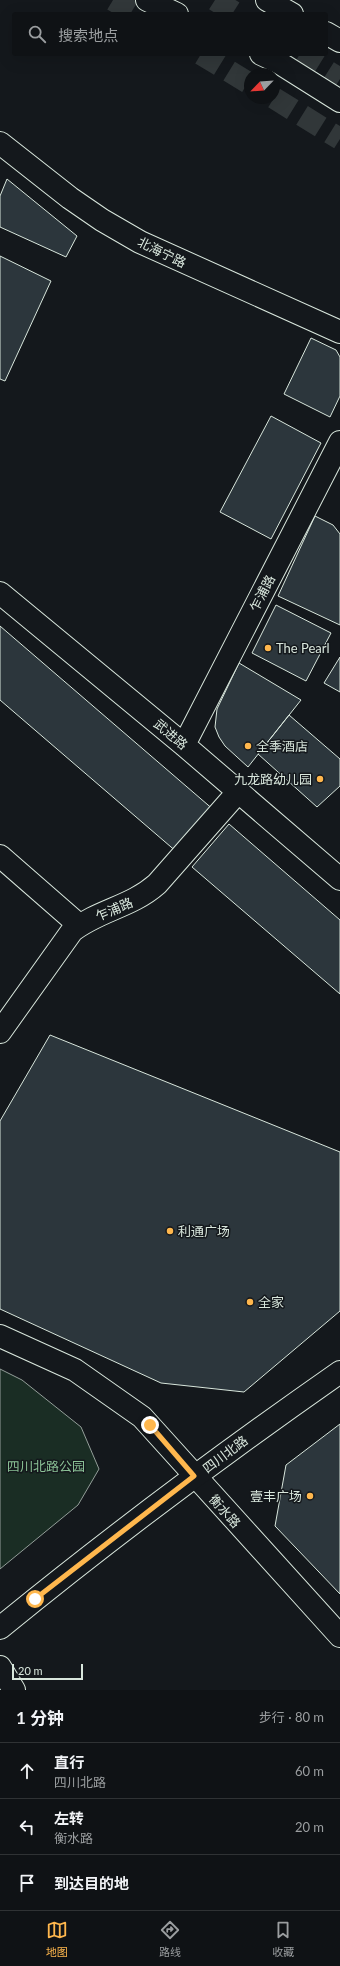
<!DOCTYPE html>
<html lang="zh">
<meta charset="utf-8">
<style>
:root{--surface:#0f1215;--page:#1d2022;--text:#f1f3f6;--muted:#9b9ea0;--line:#2f3234;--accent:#ffb74d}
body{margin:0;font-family:Lato,"Noto Sans SC",sans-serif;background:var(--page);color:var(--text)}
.compass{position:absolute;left:244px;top:68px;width:36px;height:36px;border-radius:50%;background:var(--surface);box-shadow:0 4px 16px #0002;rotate:245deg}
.scale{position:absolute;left:12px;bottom:10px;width:71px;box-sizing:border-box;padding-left:4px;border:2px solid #d8e6dc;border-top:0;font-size:11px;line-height:14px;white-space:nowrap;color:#d8e6dc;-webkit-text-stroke:3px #14181c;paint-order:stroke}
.stop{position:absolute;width:12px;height:12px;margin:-9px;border:3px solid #ffb74d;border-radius:50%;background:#fff}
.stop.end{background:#ffb74d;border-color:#fff;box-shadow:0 1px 4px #0008}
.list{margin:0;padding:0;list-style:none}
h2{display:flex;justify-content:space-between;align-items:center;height:52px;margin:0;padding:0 16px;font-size:17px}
h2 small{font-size:13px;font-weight:400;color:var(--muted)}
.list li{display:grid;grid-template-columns:26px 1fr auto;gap:12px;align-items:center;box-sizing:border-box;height:56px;padding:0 16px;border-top:1px solid var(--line)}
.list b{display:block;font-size:15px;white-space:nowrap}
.list p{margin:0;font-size:13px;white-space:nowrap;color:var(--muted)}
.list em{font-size:13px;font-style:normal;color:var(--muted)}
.icon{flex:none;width:22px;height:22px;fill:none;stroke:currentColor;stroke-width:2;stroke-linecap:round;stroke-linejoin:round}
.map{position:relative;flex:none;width:340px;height:1690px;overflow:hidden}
.search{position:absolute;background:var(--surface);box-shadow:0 4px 16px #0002;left:12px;right:12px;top:12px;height:44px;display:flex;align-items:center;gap:10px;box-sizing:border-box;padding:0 14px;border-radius:4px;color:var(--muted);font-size:15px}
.sheet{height:220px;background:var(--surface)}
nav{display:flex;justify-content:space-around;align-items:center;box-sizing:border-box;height:56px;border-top:1px solid var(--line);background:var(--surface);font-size:11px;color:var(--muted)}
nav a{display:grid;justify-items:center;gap:2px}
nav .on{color:var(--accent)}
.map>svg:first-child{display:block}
.green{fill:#1a2d24;stroke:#939e99}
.building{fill:#2c363c;stroke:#d8e6dc}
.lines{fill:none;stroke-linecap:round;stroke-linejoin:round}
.highway-tunnel{stroke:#313739;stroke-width:22;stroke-dasharray:22 11;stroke-linecap:butt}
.minor-casing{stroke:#d8e6dc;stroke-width:24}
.major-casing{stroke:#d8e6dc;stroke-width:24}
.minor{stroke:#14181c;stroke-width:22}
.major{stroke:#14181c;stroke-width:22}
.route{stroke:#ffb74d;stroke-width:5}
.poi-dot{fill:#ffb74d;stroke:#14181c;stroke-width:1.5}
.labels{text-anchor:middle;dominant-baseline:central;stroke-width:3;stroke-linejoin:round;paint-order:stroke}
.street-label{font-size:13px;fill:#d8e6dc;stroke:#14181c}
.poi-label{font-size:13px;fill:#d8e6dc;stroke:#14181c;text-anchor:start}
.park-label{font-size:13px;fill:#8ac095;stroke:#14181c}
</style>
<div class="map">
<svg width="340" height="1690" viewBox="0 0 340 1690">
<rect width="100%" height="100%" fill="#14181c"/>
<path class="green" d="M0,1369L22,1380L81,1427L99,1469L78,1505L0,1569Z"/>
<path class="building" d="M7,179L77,236L66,257L0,227V196Z
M0,256L51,281L5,381L0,379Z
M311,338L336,350L340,357V396L330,417L284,394Z
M271,416L321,443L271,539L220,512Z
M315,516L333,525L340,534V625L278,596Z
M276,605L331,633L306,681L252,653Z
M0,626L215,811L178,853L0,700Z
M340,657V692L324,683Z
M239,663L301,700L248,767L225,746L219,737L215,727L217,709Z
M289,715L340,759V786L317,807L258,754Z
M229,824L340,920V994L192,867Z
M50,1035L340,1152V1311L244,1392L161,1383L0,1309V1121Z
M340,1424V1594L275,1526L286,1465Z"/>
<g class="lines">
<path class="highway-tunnel" d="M113,0L136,14
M215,0L237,14
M201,54L250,84
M300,54L340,79
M274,98L340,139"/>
<defs>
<path id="minor" d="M0,143L70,198L102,220L140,242L340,332
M0,593L184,745L340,879
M184,745L340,442
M0,856L79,925
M0,1032L72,931C99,910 131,907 157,884L238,792
M0,1336L75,1370L142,1417L340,1636
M0,1667L14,1690"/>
<path id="major" d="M147,0L177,14
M267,0L292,14
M326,33L340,41
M261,54L278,62L340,101
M0,1628C110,1538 224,1453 340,1372"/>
</defs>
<use href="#minor" class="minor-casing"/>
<use href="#major" class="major-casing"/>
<use href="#minor" class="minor"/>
<use href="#major" class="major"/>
</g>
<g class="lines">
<path class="route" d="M35,1599L194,1476L150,1425"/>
</g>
<g class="poi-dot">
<circle cx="268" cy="648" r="4"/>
<circle cx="248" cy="746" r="4"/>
<circle cx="320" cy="779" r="4"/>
<circle cx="170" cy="1231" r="4"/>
<circle cx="250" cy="1302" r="4"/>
<circle cx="310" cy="1496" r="4"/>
</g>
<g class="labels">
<g class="street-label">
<text transform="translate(162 252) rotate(26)">北海宁路</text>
<text transform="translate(262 593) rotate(-63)">乍浦路</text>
<text transform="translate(171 734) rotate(40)">武进路</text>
<text transform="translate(114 909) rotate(-23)">乍浦路</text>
<text transform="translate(225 1454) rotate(-37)">四川北路</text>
<text transform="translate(225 1511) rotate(48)">衡水路</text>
</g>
<g class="poi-label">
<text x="276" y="648">The Pearl</text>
<text x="256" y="746">全季酒店</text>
<text x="312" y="779" text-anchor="end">九龙路幼儿园</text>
<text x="178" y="1231">利通广场</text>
<text x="258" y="1302">全家</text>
<text x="302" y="1496" text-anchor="end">壹丰广场</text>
</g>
<g class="park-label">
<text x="46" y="1466">四川北路公园</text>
</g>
</g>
</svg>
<svg class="compass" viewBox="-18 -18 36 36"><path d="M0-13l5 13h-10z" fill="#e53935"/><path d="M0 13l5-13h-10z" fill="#9b9ea0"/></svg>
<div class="scale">20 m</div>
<div class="stop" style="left:35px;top:1599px"></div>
<div class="stop end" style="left:150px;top:1425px"></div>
<div class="search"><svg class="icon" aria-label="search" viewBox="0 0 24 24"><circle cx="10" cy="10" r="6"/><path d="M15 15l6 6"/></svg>搜索地点</div>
</div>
<section class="sheet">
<h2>1 分钟<small>步行 · 80 m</small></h2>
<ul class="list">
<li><svg class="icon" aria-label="ahead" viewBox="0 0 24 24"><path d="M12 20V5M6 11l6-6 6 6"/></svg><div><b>直行</b><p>四川北路</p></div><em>60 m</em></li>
<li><svg class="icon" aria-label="left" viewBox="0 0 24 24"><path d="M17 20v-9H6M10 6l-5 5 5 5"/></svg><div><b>左转</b><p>衡水路</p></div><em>20 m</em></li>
<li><svg class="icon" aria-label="arrive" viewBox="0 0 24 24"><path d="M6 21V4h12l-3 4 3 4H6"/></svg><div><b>到达目的地</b></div></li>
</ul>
</section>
<nav>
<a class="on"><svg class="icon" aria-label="map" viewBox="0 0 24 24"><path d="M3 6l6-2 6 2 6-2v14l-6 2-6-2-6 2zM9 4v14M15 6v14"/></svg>地图</a>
<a><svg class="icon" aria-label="directions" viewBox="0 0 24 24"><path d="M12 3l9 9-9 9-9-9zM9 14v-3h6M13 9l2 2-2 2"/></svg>路线</a>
<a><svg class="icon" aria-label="saved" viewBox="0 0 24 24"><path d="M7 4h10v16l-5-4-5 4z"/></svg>收藏</a>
</nav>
